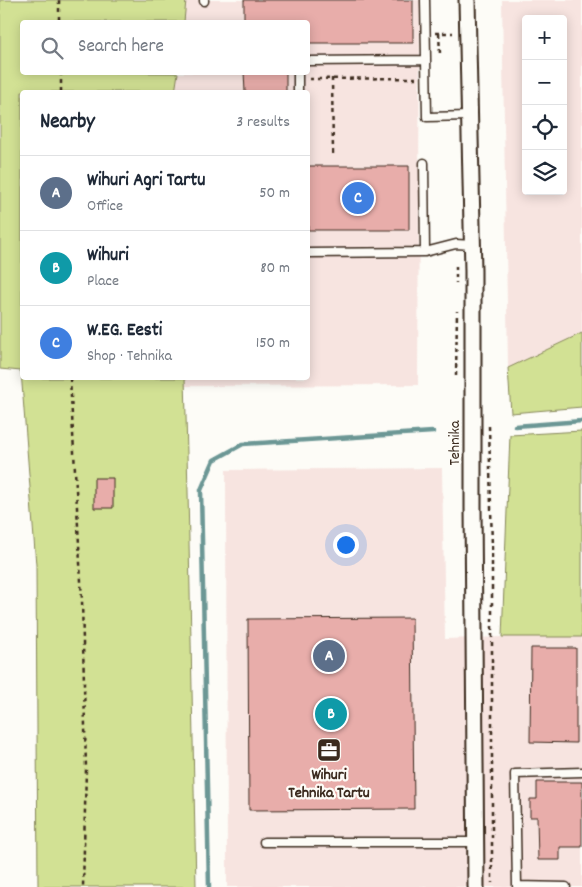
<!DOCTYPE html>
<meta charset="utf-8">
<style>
:root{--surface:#fff;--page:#f6f6f7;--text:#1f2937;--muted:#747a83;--line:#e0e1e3;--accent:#ea580c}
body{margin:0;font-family:Dekko,sans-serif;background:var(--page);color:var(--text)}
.controls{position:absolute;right:15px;top:15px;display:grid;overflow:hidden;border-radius:5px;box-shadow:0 2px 12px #0003}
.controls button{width:45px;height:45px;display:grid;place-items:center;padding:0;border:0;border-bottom:1px solid var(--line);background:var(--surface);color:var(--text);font:25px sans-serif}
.you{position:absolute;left:345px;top:544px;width:18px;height:18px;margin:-12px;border:4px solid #fff;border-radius:50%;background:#1a73e8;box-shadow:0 0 0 8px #1a73e833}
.badge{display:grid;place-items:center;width:32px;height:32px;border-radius:50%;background:var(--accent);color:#fff;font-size:16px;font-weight:700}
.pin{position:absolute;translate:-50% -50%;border:2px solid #fff;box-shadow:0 1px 5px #0006}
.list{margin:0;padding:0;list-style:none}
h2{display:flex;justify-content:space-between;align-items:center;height:65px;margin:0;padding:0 20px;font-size:21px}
h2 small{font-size:16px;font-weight:400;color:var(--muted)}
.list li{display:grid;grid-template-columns:32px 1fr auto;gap:15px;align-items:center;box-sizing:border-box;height:75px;padding:0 20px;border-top:1px solid var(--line)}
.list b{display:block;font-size:19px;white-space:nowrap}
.list p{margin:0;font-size:16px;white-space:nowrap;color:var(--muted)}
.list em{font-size:16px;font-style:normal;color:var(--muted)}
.icon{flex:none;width:28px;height:28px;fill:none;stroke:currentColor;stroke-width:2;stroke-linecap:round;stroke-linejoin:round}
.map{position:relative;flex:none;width:582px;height:887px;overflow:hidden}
.search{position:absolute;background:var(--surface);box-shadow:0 2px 12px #0003;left:20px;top:20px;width:290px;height:55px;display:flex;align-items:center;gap:12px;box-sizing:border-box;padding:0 18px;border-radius:5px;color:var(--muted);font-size:19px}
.panel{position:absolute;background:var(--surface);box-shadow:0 2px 12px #0003;left:20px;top:90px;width:290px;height:290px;border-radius:5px}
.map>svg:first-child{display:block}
.built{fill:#f7e4e0;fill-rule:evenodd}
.green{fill:#d2e194;stroke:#868659}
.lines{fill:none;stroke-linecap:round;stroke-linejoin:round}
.stream{stroke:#6c9795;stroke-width:4.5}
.building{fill:#e8adaa;stroke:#3b2a1e}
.service-casing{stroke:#3b2a1e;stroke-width:11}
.minor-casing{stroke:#3b2a1e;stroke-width:19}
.path{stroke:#3b2a1e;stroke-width:2.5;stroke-dasharray:4 4;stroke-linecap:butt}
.service{stroke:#fdfcf7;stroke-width:8}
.minor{stroke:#fdfcf7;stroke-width:15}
.labels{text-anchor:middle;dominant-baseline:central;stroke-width:4.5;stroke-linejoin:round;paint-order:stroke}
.street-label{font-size:16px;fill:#3b2a1e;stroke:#fdfcf7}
.poi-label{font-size:16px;font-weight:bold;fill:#3b2a1e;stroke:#fdfcf7}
</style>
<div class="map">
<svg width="582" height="887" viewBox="0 0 582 887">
<rect width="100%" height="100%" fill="#fdfcf7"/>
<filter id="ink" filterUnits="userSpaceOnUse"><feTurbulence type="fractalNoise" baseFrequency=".02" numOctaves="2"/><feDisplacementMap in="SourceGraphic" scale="10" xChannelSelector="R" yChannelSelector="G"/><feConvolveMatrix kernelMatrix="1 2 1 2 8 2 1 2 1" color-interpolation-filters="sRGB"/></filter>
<g filter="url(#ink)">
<path class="built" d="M186,0H420L418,385L185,386L184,378H308V92H175L178,73L308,72V22H184Z
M502,0H582V333L508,368ZM526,19H563V191H526Z
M442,468L445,639L502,637H582V887H227L226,470Z"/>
<path class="green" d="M0,0H186L184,22H22V72L178,73L175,92H22V378H185L188,492L196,887H38L36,565L21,371L0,369Z
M582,333V407L511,413L508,368Z
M582,431V637H502L510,435Z"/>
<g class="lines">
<path class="stream" d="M515,426L582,421
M209,887L201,490L214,460L243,444L433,432"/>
</g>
<path class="building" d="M244,0H413V43H308V22H244Z
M244,72H286V92H245Z
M308,166H409V230H308Z
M94,478H113V508H94Z
M412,618L414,809L249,810L248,619Z
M531,648H576V743L530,742Z
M537,782H582V847H560V860H538L537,817H530V799H537Z"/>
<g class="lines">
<defs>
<path id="service" d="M204,0V1
M425,0L427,117L470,116
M308,61L426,60
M298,72V92
M424,163L425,252
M308,253L425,252L456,244L472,245
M264,842H475
M566,887L517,886L515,774L582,772"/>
<path id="minor" d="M467,0L473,271V507L476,887"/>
</defs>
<use href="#service" class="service-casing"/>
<use href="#minor" class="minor-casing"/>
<path class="path" d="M59,0V22
M435,33H453
M439,33L440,54
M61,72V92
M332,78L333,154
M309,79L416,78
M456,266V283
M456,376L457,311
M70,378L82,600L86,769L83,887
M489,426L492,548V883"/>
<use href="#service" class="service"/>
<use href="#minor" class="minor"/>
</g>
</g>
<defs>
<symbol id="office-square" viewBox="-11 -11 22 22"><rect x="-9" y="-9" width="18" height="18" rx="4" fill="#3b2a1e" stroke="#fdfcf7"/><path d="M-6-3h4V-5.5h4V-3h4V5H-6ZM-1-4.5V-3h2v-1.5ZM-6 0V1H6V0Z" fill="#fff"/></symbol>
</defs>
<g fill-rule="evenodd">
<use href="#office-square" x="315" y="736" width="28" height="28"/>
</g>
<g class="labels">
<g class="street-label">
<text transform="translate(455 443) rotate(-90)">Tehnika</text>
</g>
<g class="poi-label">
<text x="329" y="775">Wihuri<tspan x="329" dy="18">Tehnika Tartu</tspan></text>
</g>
</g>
</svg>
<div class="controls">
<button>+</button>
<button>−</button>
<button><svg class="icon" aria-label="locate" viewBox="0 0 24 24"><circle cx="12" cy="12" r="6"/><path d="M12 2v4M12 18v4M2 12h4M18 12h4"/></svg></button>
<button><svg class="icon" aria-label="layers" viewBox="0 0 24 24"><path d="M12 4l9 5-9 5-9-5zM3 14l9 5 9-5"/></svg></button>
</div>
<div class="you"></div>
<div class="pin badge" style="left:329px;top:656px;background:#5c6f8a">A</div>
<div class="pin badge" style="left:331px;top:714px;background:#0f9aa8">B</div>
<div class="pin badge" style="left:358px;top:198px;background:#3f7fe0">C</div>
<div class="search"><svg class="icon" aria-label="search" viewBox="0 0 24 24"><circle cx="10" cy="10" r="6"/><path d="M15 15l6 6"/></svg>Search here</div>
<section class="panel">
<h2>Nearby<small>3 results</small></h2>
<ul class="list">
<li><span class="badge" style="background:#5c6f8a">A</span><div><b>Wihuri Agri Tartu</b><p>Office</p></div><em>50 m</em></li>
<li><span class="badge" style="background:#0f9aa8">B</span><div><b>Wihuri</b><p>Place</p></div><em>80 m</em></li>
<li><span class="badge" style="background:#3f7fe0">C</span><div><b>W.EG. Eesti</b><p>Shop · Tehnika</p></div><em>150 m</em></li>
</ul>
</section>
</div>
